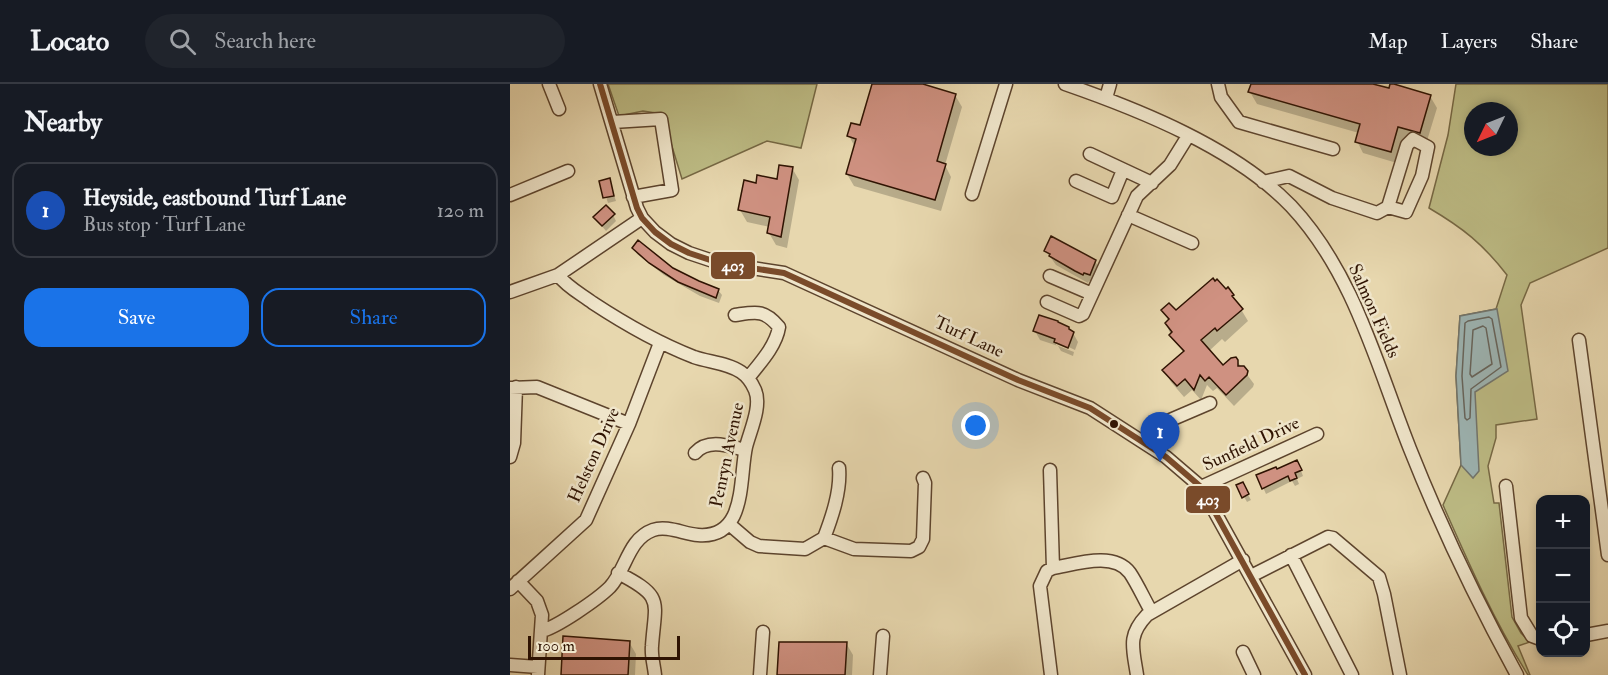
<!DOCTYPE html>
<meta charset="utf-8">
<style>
:root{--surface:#171b24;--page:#20242c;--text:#f1f3f6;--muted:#9ea1a6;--line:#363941;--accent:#1a73e8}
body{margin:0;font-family:"IM FELL Double Pica",serif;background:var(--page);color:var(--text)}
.controls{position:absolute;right:18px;bottom:18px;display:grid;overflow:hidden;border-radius:12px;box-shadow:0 3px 9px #0003}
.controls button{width:54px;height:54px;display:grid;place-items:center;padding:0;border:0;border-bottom:2px solid var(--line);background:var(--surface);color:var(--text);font:30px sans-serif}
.compass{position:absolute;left:954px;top:18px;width:54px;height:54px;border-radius:50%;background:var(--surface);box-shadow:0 3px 9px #0003;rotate:227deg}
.scale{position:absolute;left:18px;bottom:15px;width:152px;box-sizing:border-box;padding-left:6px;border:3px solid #2f1302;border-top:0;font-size:16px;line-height:21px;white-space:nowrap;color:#2f1302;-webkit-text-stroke:4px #efe5ca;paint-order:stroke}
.you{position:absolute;left:466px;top:342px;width:21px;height:21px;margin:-15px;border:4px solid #fff;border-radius:50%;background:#1a73e8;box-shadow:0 0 0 9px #1a73e833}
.badge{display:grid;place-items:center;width:39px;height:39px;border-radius:50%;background:var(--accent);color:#fff;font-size:20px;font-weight:700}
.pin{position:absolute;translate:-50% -50px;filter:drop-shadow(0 2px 3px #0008)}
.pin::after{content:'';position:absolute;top:32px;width:21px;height:18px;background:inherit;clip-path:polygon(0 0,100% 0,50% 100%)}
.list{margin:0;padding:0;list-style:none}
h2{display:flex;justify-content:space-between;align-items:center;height:78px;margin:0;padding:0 24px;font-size:26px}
h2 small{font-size:20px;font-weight:400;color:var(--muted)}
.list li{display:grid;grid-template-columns:39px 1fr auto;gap:18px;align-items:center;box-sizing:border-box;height:96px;margin:0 12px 12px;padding:0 12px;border:2px solid var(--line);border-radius:18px}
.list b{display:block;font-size:22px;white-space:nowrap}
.list p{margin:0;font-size:20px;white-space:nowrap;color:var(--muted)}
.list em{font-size:20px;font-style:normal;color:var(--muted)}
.actions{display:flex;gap:12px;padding:18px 24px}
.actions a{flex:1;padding:14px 0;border:2px solid var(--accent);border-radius:18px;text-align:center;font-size:21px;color:var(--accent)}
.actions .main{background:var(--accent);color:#fff}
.icon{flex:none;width:33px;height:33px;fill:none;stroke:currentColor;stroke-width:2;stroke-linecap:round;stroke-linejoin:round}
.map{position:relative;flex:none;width:1098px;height:591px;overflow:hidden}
header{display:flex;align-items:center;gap:36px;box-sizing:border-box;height:84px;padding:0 30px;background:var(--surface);border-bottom:2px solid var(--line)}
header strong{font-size:28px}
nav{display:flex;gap:33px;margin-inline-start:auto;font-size:21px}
.search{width:420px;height:54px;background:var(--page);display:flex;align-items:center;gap:15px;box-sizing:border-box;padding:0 21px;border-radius:33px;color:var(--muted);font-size:22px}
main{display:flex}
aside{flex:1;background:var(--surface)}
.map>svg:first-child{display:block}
.green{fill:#bdbc85;stroke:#766844;stroke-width:1.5;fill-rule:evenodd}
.water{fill:#9db6b6;stroke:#71756e;stroke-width:1.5}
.shadow{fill:#0003}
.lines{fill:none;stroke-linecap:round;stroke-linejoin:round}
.shore{stroke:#66645c;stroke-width:1.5}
.building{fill:#cf9181;stroke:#2f1302;stroke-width:1.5}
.minor-casing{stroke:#5d442d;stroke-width:15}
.minor{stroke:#efe5ca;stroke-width:12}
.bus-1-casing{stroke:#efe5ca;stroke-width:10}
.bus-1{stroke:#7a4b2a;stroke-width:6}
.bus-dot{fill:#2f1302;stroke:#efe5ca;stroke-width:2}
.labels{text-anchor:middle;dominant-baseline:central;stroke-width:5;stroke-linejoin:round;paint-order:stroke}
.street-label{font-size:18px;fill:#2f1302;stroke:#efe5ca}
.line-badge{stroke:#efe5ca;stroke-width:2}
.badge-label{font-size:16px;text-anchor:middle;font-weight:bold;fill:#fff}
</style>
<header>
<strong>Locato</strong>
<div class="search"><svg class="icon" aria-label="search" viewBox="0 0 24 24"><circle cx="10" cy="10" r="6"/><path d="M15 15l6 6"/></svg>Search here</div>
<nav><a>Map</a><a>Layers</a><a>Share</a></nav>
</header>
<main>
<aside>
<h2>Nearby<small></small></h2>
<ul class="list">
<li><span class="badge" style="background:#1a4fb4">1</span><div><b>Heyside, eastbound Turf Lane</b><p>Bus stop · Turf Lane</p></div><em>120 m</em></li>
</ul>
<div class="actions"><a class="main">Save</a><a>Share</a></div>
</aside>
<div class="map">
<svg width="1098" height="591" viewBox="0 0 1098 591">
<rect width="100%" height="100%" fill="#e7d7ae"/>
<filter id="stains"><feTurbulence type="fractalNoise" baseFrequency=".00333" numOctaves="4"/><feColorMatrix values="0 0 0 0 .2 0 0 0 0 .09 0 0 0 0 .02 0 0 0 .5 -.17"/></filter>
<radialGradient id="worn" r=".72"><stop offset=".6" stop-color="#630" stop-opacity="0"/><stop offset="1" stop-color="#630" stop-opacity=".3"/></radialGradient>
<path class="green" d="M98,0H307L291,64L257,57L172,95L152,30L133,27L109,32Z
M946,0H1098V164L1020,199L1011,221L1027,335L986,341V354L978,382L984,419H989L1002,533L1011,549L1020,558L1008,562L1020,591H1018C984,537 959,480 933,421L951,381L946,292L950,232L986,225L997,191C973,160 953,144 919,124L938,51ZM963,27H999V63H963Z"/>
<path class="water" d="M987,225L998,287L965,308L969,387L963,394L951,381L946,292L950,232Z"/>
<path class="shadow" d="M363,0H408L445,11L452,23L435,81L441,93L431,127L344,102L337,90L345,63L339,52L351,43Z
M742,0H864L863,2L920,12L927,24L916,60L894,54L887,79L853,69L847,57L849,49L747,20L740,8Z
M282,84L289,96L277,164L266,161L259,149L260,143L237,138L230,126L247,101L269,97Z
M99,96L106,117L98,119L91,98Z
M103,131L106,137L96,147L85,134Z
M124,164L162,185L208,206L212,211L209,219L190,212L154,191L127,170Z
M536,167L585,177L590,186L584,199L579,197L578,199L546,181Z
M707,197L723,212L738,237L715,258L712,255L699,267L713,283L727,277L744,300L743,303L724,322L707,304L703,307L697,301L691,316L682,306L674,313L661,298L654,286L674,269L661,251L656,240L659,237L653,226L665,229Z
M525,247L563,249L568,258L565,266L546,257V261L564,268L563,272L551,267L548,262L530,256Z
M790,384L793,392L787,395L789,400L785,402L782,397L756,410L748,392Z
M732,400L741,416L737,418L728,402Z
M119,558L126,570L125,591H53Z
M336,559L343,571L342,591H268Z"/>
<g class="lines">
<path class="shore" d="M979,233L982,235L991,283L961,305L960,334L957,336L955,334L952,292L955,239L958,237Z
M973,242L976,244L982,280L962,293L960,290L963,246Z"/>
</g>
<path class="building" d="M362,0H413L446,10L427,77L436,80L425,116L336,90L346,55L337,52L341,39L350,41Z
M741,0H863L879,4L880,0H884L921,11L910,49L888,43L881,68L845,58L850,40L738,8Z
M269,81L283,83L271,153L257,149L260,133L228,126L234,96L246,99L247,91L267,95Z
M100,94L104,112L93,114L89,97Z
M96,121L105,130L92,142L83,133Z
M541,152L586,176L580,191L574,189L573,191L565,187L539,172L540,170L534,167Z
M128,156L163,184L189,197L209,205L206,214L168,198L139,179L122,164Z
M703,194L705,197L707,195L716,205L718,203L724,211L722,212L733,225L707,247L705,244L691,256L713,281L721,274L726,273L728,276V282H734L738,287L737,291L716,311L699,293L695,297L690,291L684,306L675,295L667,302L652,286L674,267L659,251L662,248L655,239L659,235L651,226L659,219L666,226Z
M529,231L548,237V238L559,243V245L564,248L558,264L544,258L545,255L523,247Z
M787,376L792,386L785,389L787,394L780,397L778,392L752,405L746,391L766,383L767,385Z
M733,398L739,410L732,414L726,401Z
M53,552L120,557L118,591H51Z
M269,558H337L335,591H267Z"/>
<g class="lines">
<defs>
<path id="minor" d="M39,0L49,25
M90,0L127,124L132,134L145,148L161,160L179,169L209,179L274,189L508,296L580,324L656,373L691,403L795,591
M555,0C630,26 725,64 781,122C844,189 867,282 900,365C931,443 967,518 1007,591
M708,0L711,13L729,38L823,65
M596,14L600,0
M103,38L151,35L162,106L123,113
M580,70L642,99
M566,97L602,113L613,86
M753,98L779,92L822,114L867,129L878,123L897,61L903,55L918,63L912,92L896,128L878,123
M462,110L496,0
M0,111L58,87
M618,131L682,159
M540,192L582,210
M0,208L48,191L132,134
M537,218L569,232L573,230L627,112L660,81L678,52
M225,231C246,228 254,225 269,243C266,262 250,279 238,294
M1069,256L1098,471
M0,304L27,303L119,340
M639,361L658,337L700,319
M185,369C198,354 219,362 235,366
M0,373L4,359L6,303
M540,386L543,484
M996,402L1011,534L1022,552L1030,555
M691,403L807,350
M219,440L240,458L249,462L295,465L314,454L344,465L401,467L409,463L413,455L415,399L413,394
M314,454C322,433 331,407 329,384
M781,471L842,591
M108,489C155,513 145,517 142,562C141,572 144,581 145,591
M741,492L818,453L823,454L869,493L874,510L890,591
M8,497L27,517L32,531L28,591
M0,505L76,436L119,340L150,259
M31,547C46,544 88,515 100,503C116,486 118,455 143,446C157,441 174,450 188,451C237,455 229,395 236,363C240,347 252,322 245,306C242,299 237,292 231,288C218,279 198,278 184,273C148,259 115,240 83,219C71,210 57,203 48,191
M1076,551L1098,547
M733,568L744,591
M0,581L28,583
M250,591L253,548
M370,591L373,552
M541,591L530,502L537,487L543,484C566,480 604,467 620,489C628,501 634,515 641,527
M627,591C623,564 617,552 637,531L733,476"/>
</defs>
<use href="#minor" class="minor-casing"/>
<use href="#minor" class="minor"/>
<defs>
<path id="bus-1" d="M90,0L127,124L132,134L145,148L161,160L179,169L209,179L274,189L508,296L580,324L656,373L691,403L795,591"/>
</defs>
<use href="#bus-1" class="bus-1-casing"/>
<use href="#bus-1" class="bus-1"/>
</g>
<circle class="bus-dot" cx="604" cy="340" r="5"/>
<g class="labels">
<g class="street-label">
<text transform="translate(864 227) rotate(66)">Salmon Fields</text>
<text transform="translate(459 253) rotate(25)">Turf Lane</text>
<text transform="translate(741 360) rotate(-25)">Sunfield Drive</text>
<text transform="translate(84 371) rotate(-66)">Helston Drive</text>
<text transform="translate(217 371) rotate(-78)">Penryn Avenue</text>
</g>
</g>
<g class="line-badge">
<rect x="200" y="167" width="46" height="29" rx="6" fill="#7a4b2a"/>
<rect x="675" y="401" width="46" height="29" rx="6" fill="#7a4b2a"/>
</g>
<g class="badge-label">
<text x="223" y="187">403</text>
<text x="698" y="421">403</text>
</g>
<rect width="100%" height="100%" filter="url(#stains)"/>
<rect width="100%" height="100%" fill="url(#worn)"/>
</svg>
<div class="controls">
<button>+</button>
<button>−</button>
<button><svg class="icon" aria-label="locate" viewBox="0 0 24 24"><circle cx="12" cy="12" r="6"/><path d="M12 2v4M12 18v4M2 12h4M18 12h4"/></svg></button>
</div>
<svg class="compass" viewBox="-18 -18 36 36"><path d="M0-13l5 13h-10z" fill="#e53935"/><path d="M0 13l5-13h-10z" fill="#9ea1a6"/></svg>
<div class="scale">100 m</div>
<div class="you"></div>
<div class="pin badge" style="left:650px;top:378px;background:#1a4fb4">1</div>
</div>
</main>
